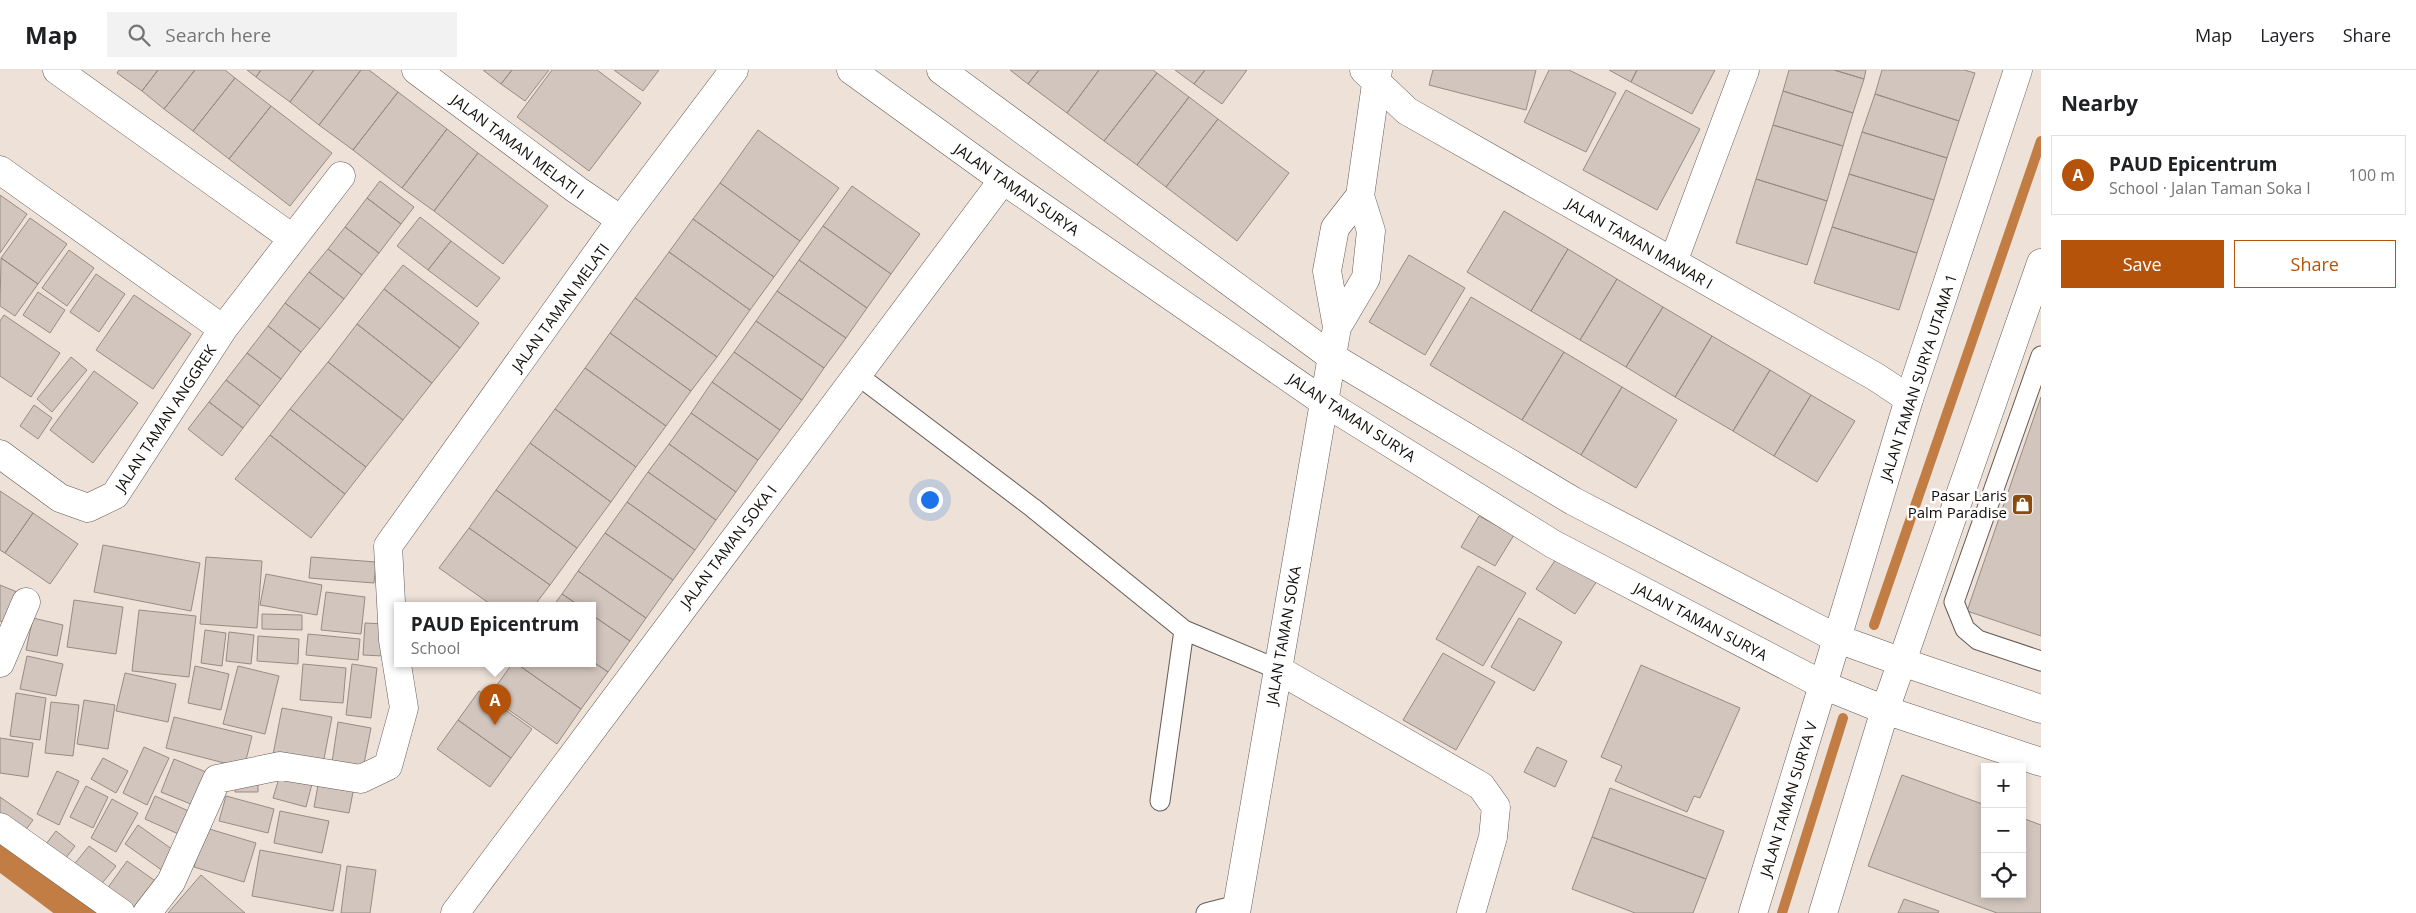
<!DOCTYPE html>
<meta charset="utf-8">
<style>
:root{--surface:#fff;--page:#f2f2f2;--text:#202124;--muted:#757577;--line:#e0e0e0;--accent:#b45309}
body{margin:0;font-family:"Open Sans",sans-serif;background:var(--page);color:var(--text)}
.controls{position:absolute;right:15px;bottom:15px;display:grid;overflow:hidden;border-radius:0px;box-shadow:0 2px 8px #0003}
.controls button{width:45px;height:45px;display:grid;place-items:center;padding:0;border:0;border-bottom:1px solid var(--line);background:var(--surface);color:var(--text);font:25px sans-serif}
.you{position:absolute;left:929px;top:429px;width:18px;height:18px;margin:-12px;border:4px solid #fff;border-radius:50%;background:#1a73e8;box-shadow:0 0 0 8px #1a73e833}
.badge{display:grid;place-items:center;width:32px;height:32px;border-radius:50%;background:var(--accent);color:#fff;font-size:16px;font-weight:700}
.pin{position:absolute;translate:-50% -41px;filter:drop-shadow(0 1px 2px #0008)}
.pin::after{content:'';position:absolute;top:26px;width:18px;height:15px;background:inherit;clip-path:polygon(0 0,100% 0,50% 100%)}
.popup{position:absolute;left:394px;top:532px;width:202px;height:65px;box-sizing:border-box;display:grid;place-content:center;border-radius:0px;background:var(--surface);filter:drop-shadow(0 1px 4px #0005);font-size:16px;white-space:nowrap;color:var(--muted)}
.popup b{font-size:19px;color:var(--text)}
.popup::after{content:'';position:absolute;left:50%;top:100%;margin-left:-10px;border:10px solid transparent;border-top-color:var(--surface)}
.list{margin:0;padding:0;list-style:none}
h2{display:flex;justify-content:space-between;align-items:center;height:65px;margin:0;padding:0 20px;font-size:21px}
h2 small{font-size:16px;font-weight:400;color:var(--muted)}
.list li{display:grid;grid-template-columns:32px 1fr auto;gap:15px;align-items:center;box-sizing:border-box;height:80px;margin:0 10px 10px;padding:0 10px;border:1px solid var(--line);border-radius:0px}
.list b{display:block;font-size:19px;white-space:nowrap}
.list p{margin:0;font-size:16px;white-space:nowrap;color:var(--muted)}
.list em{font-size:16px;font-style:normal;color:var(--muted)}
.actions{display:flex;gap:10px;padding:15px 20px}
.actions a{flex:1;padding:11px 0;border:1px solid var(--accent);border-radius:0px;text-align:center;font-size:18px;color:var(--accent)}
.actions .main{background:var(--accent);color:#fff}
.icon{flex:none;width:28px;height:28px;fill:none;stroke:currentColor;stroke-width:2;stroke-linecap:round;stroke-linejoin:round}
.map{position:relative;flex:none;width:2041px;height:843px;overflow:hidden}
header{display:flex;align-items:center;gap:30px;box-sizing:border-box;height:70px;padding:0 25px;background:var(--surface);border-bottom:1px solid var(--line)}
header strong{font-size:24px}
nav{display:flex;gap:28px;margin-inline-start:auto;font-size:18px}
.search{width:350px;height:45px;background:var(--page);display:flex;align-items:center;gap:12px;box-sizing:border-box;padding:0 18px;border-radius:0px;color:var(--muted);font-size:19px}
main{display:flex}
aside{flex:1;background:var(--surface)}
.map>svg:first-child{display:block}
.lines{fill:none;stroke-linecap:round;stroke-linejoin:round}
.stream{stroke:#c17d44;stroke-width:10}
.canal{stroke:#c17d44;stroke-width:32}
.building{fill:#d1c5bd;stroke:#978c84}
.lane-casing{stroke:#655b54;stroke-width:21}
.street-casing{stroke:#655b54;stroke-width:29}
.secondary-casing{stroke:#655b54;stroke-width:29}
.lane{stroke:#fff;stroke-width:19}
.street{stroke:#fff;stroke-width:28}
.secondary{stroke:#fff;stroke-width:28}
.labels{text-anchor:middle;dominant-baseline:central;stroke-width:5;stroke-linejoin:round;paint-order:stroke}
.street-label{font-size:15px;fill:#100c09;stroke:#fff}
.poi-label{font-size:15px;fill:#100c09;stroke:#fff;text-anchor:end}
</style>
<header>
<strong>Map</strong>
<div class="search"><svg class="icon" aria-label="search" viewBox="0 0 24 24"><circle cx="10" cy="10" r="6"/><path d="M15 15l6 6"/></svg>Search here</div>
<nav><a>Map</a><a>Layers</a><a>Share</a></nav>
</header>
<main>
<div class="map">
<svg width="2041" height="843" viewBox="0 0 2041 843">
<rect width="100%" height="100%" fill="#ede1d8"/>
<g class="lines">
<path class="stream" d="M1874,555L2041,71
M1782,843L1843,648"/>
<path class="canal" d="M0,783L80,843"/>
</g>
<path class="building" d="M119,0H158L142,21L117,3Z
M158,0H195L164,39L142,21Z
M195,0H225L235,8L193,61L164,39Z
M247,0H261L256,7Z
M261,0H314L290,32L256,7Z
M314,0H361L319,55L290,32Z
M361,0H369L398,22L353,80L319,55Z
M483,0H512L501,14Z
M512,0H549L525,31L501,14Z
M552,0H597L641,33L589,101L517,47Z
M614,0H659L643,21Z
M1010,0H1039L1028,14Z
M1039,0H1099L1067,43L1028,14Z
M1099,0H1153L1157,3L1104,71L1067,43Z
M1175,0H1205L1194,14Z
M1205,0H1247L1222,34L1194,14Z
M1433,0H1536L1526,40L1429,15Z
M1549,0H1569L1616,23L1586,82L1524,52Z
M1609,0H1637L1631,12Z
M1637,0H1715L1692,44L1631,12Z
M1789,0H1834L1864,9L1853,43L1783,21Z
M1834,0H1866L1864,9Z
M1882,0H1964L1975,3L1959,51L1875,24Z
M1157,3L1189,27L1137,95L1104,71Z
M235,8L271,36L229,89L193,61Z
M1626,20L1700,59L1657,140L1583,100Z
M1783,21L1853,43L1843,76L1773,55Z
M398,22L447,59L402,118L353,80Z
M1875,24L1959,51L1947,88L1862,62Z
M1189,27L1218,49L1166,117L1137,95Z
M271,36L332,83L290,136L229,89Z
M1218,49L1289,103L1237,171L1166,117Z
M1773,55L1843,76L1827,131L1756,109Z
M447,59L478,83L434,141L402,118Z
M758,60L839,118L800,171L720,113Z
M1862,62L1947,88L1934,130L1849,104Z
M478,83L548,136L503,194L434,141Z
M1849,104L1934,130L1917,183L1832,157Z
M1756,109L1827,131L1807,195L1736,173Z
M380,111L414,137L401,154L367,128Z
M720,113L800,171L774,207L693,149Z
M852,116L920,164L891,204L823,156Z
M0,125L27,144L0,183Z
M367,128L401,154L379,183L345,157Z
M1504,141L1568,179L1531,241L1467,202Z
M420,147L451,171L428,200L397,176Z
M30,148L67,174L38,214L1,188Z
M693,149L774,207L750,240L669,182Z
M823,156L891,204L867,238L799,190Z
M345,157L379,183L362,205L328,179Z
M1832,157L1917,183L1899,240L1814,213Z
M451,171L500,208L477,237L428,200Z
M328,179L362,205L344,229L309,202Z
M1568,179L1617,209L1580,270L1531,241Z
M69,180L94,198L67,236L42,218Z
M669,182L750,240L717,287L635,228Z
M1409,185L1465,218L1425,285L1369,252Z
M1,188L38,214L15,246L0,236Z
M799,190L867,238L846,268L777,221Z
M403,195L479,253L460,278L384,219Z
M309,202L344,229L320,259L285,233Z
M96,204L125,224L99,262L70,242Z
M1617,209L1663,237L1626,297L1580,270Z
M384,219L460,278L432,313L357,254Z
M777,221L846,268L824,298L756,251Z
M38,222L65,240L50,263L23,245Z
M134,225L191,264L153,319L96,280Z
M1471,227L1564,282L1522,350L1430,295Z
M635,228L717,287L691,321L610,263Z
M285,233L320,259L301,282L268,256Z
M1663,237L1712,266L1675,327L1626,297Z
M4,245L60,283L31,327L0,306V251Z
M756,251L824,298L802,330L734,282Z
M357,254L432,313L403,350L328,292Z
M268,256L301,282L281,309L247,283Z
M610,263L691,321L666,356L585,298Z
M1712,266L1770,300L1733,361L1675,327Z
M734,282L802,330L780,360L712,312Z
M1564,282L1622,317L1581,385L1522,350Z
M247,283L281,309L260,336L226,310Z
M71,287L87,300L52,342L37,329Z
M328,292L403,350L366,397L290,339Z
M585,298L666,356L636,397L555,339Z
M1770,300L1811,325L1774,386L1733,361Z
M94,301L138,333L93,393L50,360Z
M226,310L260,336L243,358L209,332Z
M712,312L780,360L758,390L691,343Z
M1622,317L1677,350L1636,418L1581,385Z
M1811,325L1855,351L1817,412L1774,386Z
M2041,327V566L1967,541Z
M209,332L243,358L222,386L188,359Z
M34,335L52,348L38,369L20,356Z
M290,339L366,397L345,424L270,365Z
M555,339L636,397L611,432L530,373Z
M691,343L758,390L736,422L669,374Z
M270,365L345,424L311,468L235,409Z
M530,373L611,432L577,478L496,420Z
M669,374L736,422L716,450L648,402Z
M648,402L716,450L695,480L627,432Z
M496,420L577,478L550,515L469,458Z
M0,421L33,443L5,483L0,480Z
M627,432L695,480L673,510L605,463Z
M33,443L78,474L50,514L5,483Z
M1479,446L1514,465L1495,496L1461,477Z
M469,458L550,515L534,536H493L439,498Z
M605,463L673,510L646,548L578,501Z
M103,475L200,493L191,541L94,522Z
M1558,486L1597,511L1575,544L1536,519Z
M206,487L262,491L257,558L200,554Z
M311,487L376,492L374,513L309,508Z
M1478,496L1526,523L1483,596L1436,569Z
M578,501L646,548L630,571L592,545V536H580L562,524Z
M266,504L322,515L317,545L260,535Z
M0,515L17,522L3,552L0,551Z
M326,522L365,527L361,564L321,560Z
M562,524L580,536H553Z
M74,530L123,537L116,584L67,577Z
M139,540L196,546L189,607L132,601Z
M262,544L302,545V560L262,559Z
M592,545L630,571L608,602L592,591Z
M33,548L63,555L57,586L26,580Z
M1519,548L1562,572L1534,621L1491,597Z
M365,553L385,554L383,586L363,585Z
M205,560L226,563L222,596L201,593Z
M229,562L254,565L251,594L226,591Z
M308,564L360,569L358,590L306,585Z
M258,566L299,569L298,594L257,591Z
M1443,583L1495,612L1456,680L1403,650Z
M27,586L63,594L56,626L20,619Z
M592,591L608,602L581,639L517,594H592Z
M303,594L346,598L343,633L300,630Z
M352,594L377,598L371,648L346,645Z
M512,594H517L581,639L557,674L489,626Z
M1641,595L1740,638L1700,728L1694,726L1687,742L1615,711L1622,696L1601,687Z
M195,596L229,604L221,640L188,633Z
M238,596L279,606L265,664L223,654Z
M125,603L176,614L168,652L116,641Z
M479,621L532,659L511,688L458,650Z
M16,623L46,628L40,670L10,666Z
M84,630L115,635L108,679L77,674Z
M51,632L79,635L73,686L45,683Z
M282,638L332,647L322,699L272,690Z
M174,647L252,666L244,698L166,678Z
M458,650L511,688L490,717L437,679Z
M338,652L371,658L362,704L331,699Z
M0,668L33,673L28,707L0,703Z
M144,677L169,688L147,735L123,723Z
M1537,677L1567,691L1555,717L1524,702Z
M103,688L128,701L116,723L91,709Z
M174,689L211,704L198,737L161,722Z
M57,701L79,711L59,755L37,744Z
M236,705L258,706V722H235Z
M280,705L312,714L306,737L273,728Z
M1902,705L1985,735V824H2022V748L2041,755V843H1997L1868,796Z
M319,710L354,717L349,743L314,737Z
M86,716L108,727L93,758L70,747Z
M1610,718L1724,761L1706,809L1592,767Z
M155,726L193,743L183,766L145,749Z
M226,726L274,739L268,763L219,751Z
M0,727L33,750L22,765L0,750Z
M112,729L138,743L116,782L91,768Z
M280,741L329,751L322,783L274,773Z
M138,755L176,782L163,801L125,774Z
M206,758L256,773L244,812L194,797Z
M56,761L75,776L59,797L40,782Z
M1592,767L1706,809L1693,843H1635L1572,819Z
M89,776L116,796L95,822L68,802Z
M260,780L341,795L333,841L252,826Z
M127,791L161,815L140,843L107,819Z
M347,796L376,800L370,843H341Z
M201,805L245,843H168Z
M1904,829L1939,841L1938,843H1898Z"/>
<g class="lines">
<defs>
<path id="lane" d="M2041,286L1954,532L1965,559L1978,570L2041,591
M856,304L1033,438L1184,560L1277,599
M1160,731L1184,560
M1206,843L1237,835"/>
<path id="street" d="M57,0L292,168
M416,0L577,120L621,150
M1364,0L1407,41L1876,307L1909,329
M0,100L223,259
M1673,192L1745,0
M1337,257L1366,208L1371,161L1360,126L1378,0
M0,384L60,428L88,438L115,425L223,259L341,106
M1902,592L2041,639
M0,593L26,532
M1277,599L1481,716L1496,737L1493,767L1471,843
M0,757L121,843
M147,843L171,812L217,709L280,696L361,709L388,696L404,638L393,570L388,476L621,150L734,0
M455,843L1003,110
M1236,843L1337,257L1327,201L1335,158L1360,126
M1753,843L1823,615
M1823,843L1885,640L2041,692"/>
<path id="secondary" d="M851,0L1003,110L1324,332L1553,474L1823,615L1885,640L2041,193
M941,0L1332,287L1573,431L1838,569L1902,592
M1823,615L1909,329L2018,0"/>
</defs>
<use href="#lane" class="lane-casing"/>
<use href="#street" class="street-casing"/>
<use href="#secondary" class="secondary-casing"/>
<use href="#lane" class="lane"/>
<use href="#street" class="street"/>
<use href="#secondary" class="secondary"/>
</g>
<defs>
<symbol id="shop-square" viewBox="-11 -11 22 22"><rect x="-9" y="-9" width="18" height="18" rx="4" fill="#8a4c0e" stroke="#fff"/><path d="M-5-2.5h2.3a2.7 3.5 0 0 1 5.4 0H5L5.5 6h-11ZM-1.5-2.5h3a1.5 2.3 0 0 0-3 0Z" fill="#fff"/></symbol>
</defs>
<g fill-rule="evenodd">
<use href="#shop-square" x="2010" y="422" width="25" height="25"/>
</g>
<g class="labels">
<g class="street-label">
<text transform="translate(518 76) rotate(37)">JALAN TAMAN MELATI I</text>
<text transform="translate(1017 119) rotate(35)">JALAN TAMAN SURYA</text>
<text transform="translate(1640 173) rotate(30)">JALAN TAMAN MAWAR I</text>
<text transform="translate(560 237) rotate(-54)">JALAN TAMAN MELATI</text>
<text transform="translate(1918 307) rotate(-72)">JALAN TAMAN SURYA UTAMA 1</text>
<text transform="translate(1352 347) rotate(33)">JALAN TAMAN SURYA</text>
<text transform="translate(165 348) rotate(-57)">JALAN TAMAN ANGGREK</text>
<text transform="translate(728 476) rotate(-53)">JALAN TAMAN SOKA I</text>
<text transform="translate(1701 551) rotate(28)">JALAN TAMAN SURYA</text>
<text transform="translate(1283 565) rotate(-80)">JALAN TAMAN SOKA</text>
<text transform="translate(1788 729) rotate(-73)">JALAN TAMAN SURYA V</text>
</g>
<g class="poi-label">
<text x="2007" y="425">Pasar Laris<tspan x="2007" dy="17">Palm Paradise</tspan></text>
</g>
</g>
</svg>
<div class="controls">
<button>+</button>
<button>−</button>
<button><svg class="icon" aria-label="locate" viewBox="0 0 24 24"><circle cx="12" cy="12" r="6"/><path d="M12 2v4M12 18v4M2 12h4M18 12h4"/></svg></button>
</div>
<div class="you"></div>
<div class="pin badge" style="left:495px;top:655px">A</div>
<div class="popup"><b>PAUD Epicentrum</b>School</div>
</div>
<aside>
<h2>Nearby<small></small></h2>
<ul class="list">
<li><span class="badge">A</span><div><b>PAUD Epicentrum</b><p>School · Jalan Taman Soka I</p></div><em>100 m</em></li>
</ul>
<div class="actions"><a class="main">Save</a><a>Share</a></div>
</aside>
</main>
